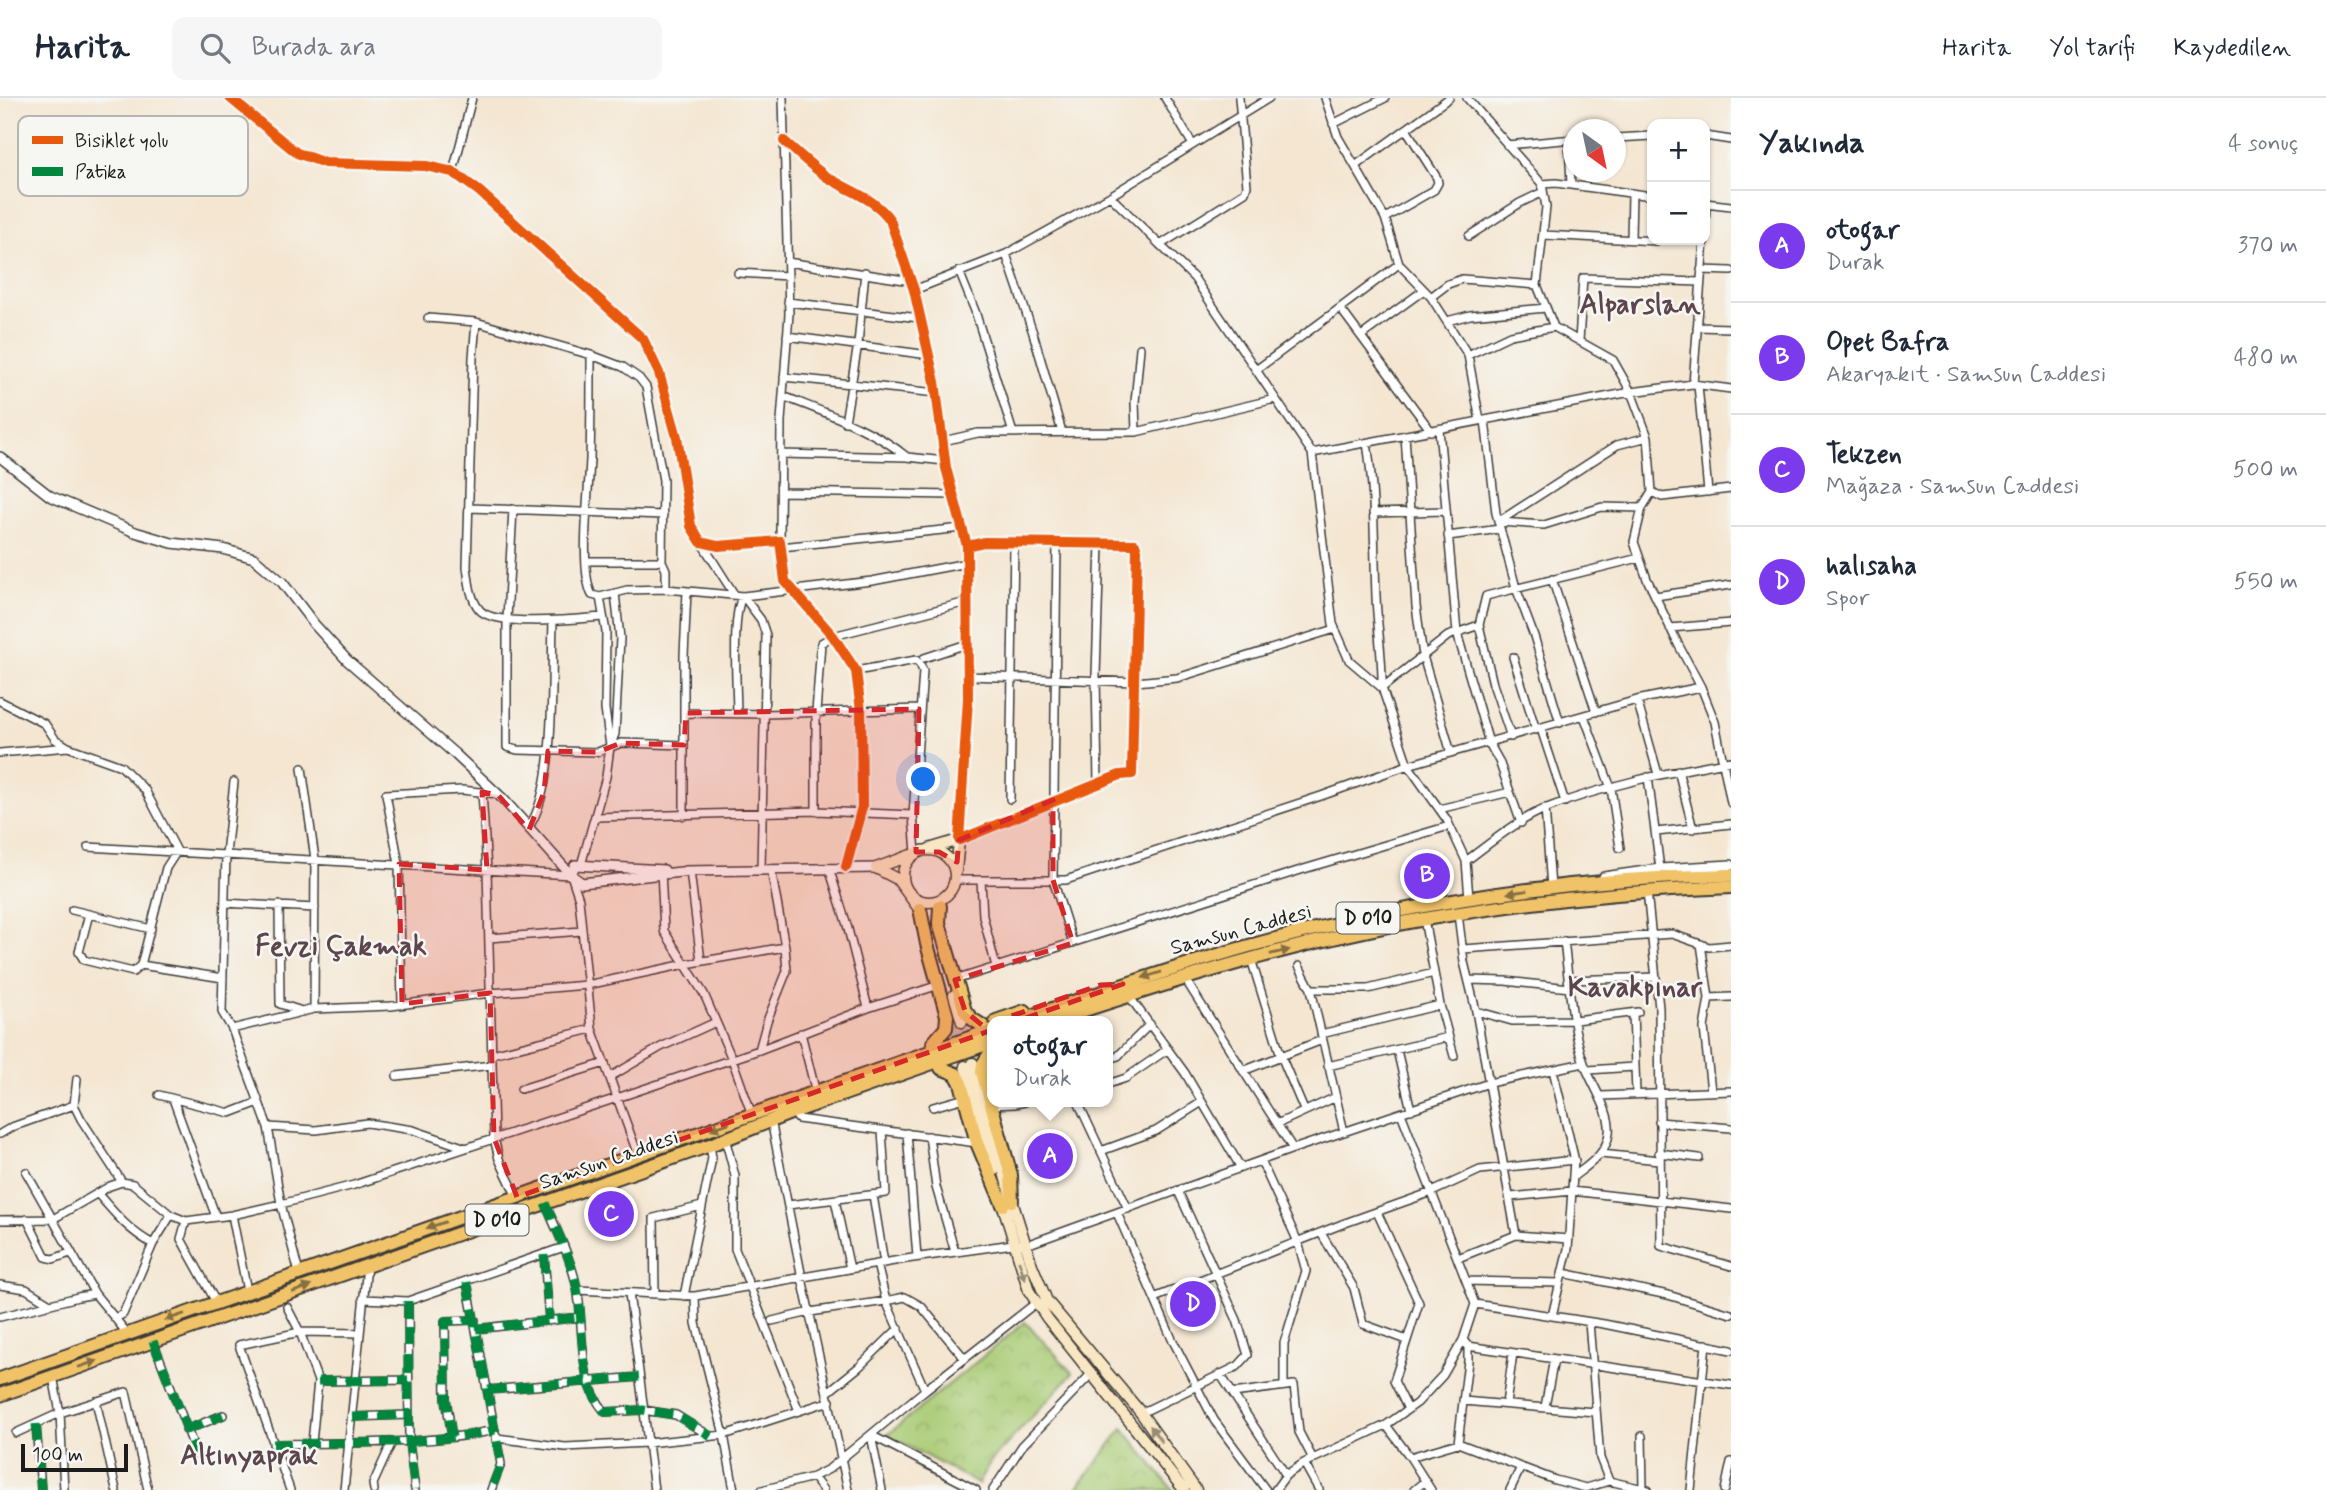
<!DOCTYPE html>
<html lang="tr">
<meta charset="utf-8">
<style>
:root{--surface:#fff;--page:#f6f6f7;--text:#1f2937;--muted:#747a83;--line:#e0e1e3;--accent:#7c3aed}
body{margin:0;font-family:Mynerve,sans-serif;background:var(--page);color:var(--text)}
.controls{position:absolute;right:21px;top:21px;display:grid;overflow:hidden;border-radius:14px;box-shadow:0 2px 5px #0004}
.controls button{width:63px;height:63px;display:grid;place-items:center;padding:0;border:0;border-bottom:2px solid var(--line);background:var(--surface);color:var(--text);font:35px sans-serif}
.compass{position:absolute;left:1563px;top:21px;width:63px;height:63px;border-radius:50%;background:var(--surface);box-shadow:0 2px 5px #0004;rotate:147deg}
.scale{position:absolute;left:21px;bottom:18px;width:107px;box-sizing:border-box;padding-left:7px;border:4px solid #1c1c1c;border-top:0;font-size:19px;line-height:24px;white-space:nowrap;color:#1c1c1c;-webkit-text-stroke:5px #f6f6f2;paint-order:stroke}
.you{position:absolute;left:924px;top:682px;width:24px;height:24px;margin:-18px;border:5px solid #fff;border-radius:50%;background:#1a73e8;box-shadow:0 0 0 10px #1a73e833}
.badge{display:grid;place-items:center;width:46px;height:46px;border-radius:50%;background:var(--accent);color:#fff;font-size:23px;font-weight:700}
.pin{position:absolute;translate:-50% -50%;border:4px solid #fff;box-shadow:0 2px 7px #0006}
.popup{position:absolute;left:987px;top:918px;width:126px;height:91px;box-sizing:border-box;display:grid;place-content:center;border-radius:14px;background:var(--surface);filter:drop-shadow(0 2px 5px #0005);font-size:23px;white-space:nowrap;color:var(--muted)}
.popup b{font-size:26px;color:var(--text)}
.popup::after{content:'';position:absolute;left:50%;top:100%;margin-left:-14px;border:14px solid transparent;border-top-color:var(--surface)}
.list{margin:0;padding:0;list-style:none}
h2{display:flex;justify-content:space-between;align-items:center;height:91px;margin:0;padding:0 28px;font-size:30px}
h2 small{font-size:23px;font-weight:400;color:var(--muted)}
.list li{display:grid;grid-template-columns:46px 1fr auto;gap:21px;align-items:center;box-sizing:border-box;height:112px;padding:0 28px;border-top:2px solid var(--line)}
.list b{display:block;font-size:26px;white-space:nowrap}
.list p{margin:0;font-size:23px;white-space:nowrap;color:var(--muted)}
.list em{font-size:23px;font-style:normal;color:var(--muted)}
.icon{flex:none;width:38px;height:38px;fill:none;stroke:currentColor;stroke-width:2;stroke-linecap:round;stroke-linejoin:round}
.map{position:relative;flex:none;width:1731px;height:1392px;overflow:hidden}
header{display:flex;align-items:center;gap:42px;box-sizing:border-box;height:98px;padding:0 35px;background:var(--surface);border-bottom:2px solid var(--line)}
header strong{font-size:33px}
nav{display:flex;gap:38px;margin-inline-start:auto;font-size:24px}
.search{width:490px;height:63px;background:var(--page);display:flex;align-items:center;gap:18px;box-sizing:border-box;padding:0 24px;border-radius:14px;color:var(--muted);font-size:26px}
main{display:flex}
aside{flex:1;background:var(--surface)}
.map>svg:first-child{display:block}
.grass{fill:#a9cb73;stroke:#627448;stroke-width:2}
.park{fill:url(#park-crowns);stroke:#627448;stroke-width:2}
.lines{fill:none;stroke-linecap:round;stroke-linejoin:round}
.secondary-tunnel{stroke:#c9bead;stroke-width:10;stroke-dasharray:10 5;stroke-linecap:butt}
.minor-casing{stroke:#3c3a37;stroke-width:10}
.tertiary-casing{stroke:#3c3a37;stroke-width:12}
.secondary-casing{stroke:#3c3a37;stroke-width:13}
.trunk-casing{stroke:#3c3a37;stroke-width:16}
.minor{stroke:#fff;stroke-width:7}
.tertiary{stroke:#fff;stroke-width:9}
.secondary{stroke:#f9e7c3;stroke-width:10}
.trunk{stroke:#f1c369;stroke-width:12}
.quiet{stroke:#00873e;stroke-width:9;stroke-dasharray:18 9;stroke-linecap:butt}
.cycleway-casing{stroke:#f6f6f2;stroke-width:15}
.cycleway{stroke:#e8590c;stroke-width:10}
.oneway{fill:#867042}
.oneway2{fill:#968c78}
.marked{fill:#d62828;fill-opacity:0.2;stroke:#d62828;stroke-width:5;stroke-dasharray:14 9;stroke-linejoin:round}
.labels{text-anchor:middle;dominant-baseline:central;stroke-width:5;stroke-linejoin:round;paint-order:stroke}
.shield{fill:#f6f6f2;stroke:#5d5d5c;stroke-width:2}
.shield-label{font-size:19px;font-weight:bold;fill:#1c1c1c}
.street-label{font-size:21px;fill:#1c1c1c;stroke:#f6f6f2}
.district-label{font-size:28px;font-weight:bold;fill:#5d454d;stroke:#f6f6f2}
.key{fill:#f6f6f2;stroke:#b5b5b2;stroke-width:2}
.key-label{font-size:19px;fill:#1c1c1c}
</style>
<header>
<strong>Harita</strong>
<div class="search"><svg class="icon" aria-label="search" viewBox="0 0 24 24"><circle cx="10" cy="10" r="6"/><path d="M15 15l6 6"/></svg>Burada ara</div>
<nav><a>Harita</a><a>Yol tarifi</a><a>Kaydedilen</a></nav>
</header>
<main>
<div class="map">
<svg width="1731" height="1392" viewBox="0 0 1731 1392">
<defs>
<pattern id="park-crowns" width="20" height="18" patternUnits="userSpaceOnUse" patternTransform="scale(1.75)"><rect width="20" height="18" fill="#a9cb73"/><path d="M2 6a3 3 0 1 1 6 0M12 15a3 3 0 1 1 6 0" fill="none" stroke="#91ae63"/></pattern>
</defs>
<rect width="100%" height="100%" fill="#f6f6f2"/>
<filter id="ink" filterUnits="userSpaceOnUse"><feTurbulence type="fractalNoise" baseFrequency=".0143" numOctaves="2"/><feDisplacementMap in="SourceGraphic" scale="14" xChannelSelector="R" yChannelSelector="G"/><feConvolveMatrix kernelMatrix="1 2 1 2 8 2 1 2 1" color-interpolation-filters="sRGB"/></filter>
<filter id="wash" filterUnits="userSpaceOnUse"><feTurbulence type="fractalNoise" baseFrequency=".00686" numOctaves="4" result="noise"/><feDisplacementMap in="SourceGraphic" scale="28" xChannelSelector="R" yChannelSelector="G"/><feGaussianBlur stdDeviation="1.57" result="paint"/><feColorMatrix in="noise" values="0 0 0 0 0 0 0 0 0 0 0 0 0 0 0 0 0 1.4 0 .05"/><feComposite in="paint" operator="in"/></filter>
<g filter="url(#wash)">
<rect width="100%" height="100%" fill="#f4e6d1"/>
<path class="grass" d="M1209,1185L1219,1208L1176,1227L1166,1203Z"/>
<path class="park" d="M1025,1224L1073,1275L990,1364L978,1386L887,1337Z
M1123,1330L1173,1392H1076Z"/>
</g>
<g filter="url(#ink)">
<g class="lines">
<path class="secondary-tunnel" d="M962,924L973,965
M954,926L965,968"/>
<defs>
<path id="minor" d="M1165,0L1193,47
M1325,0L1338,39L1355,68
M1449,0L1355,68L1385,120L1399,166L1431,199L1468,257L1480,323
M1467,0L1542,86L1546,109L1537,187L1554,229L1613,262L1631,294L1648,339L1652,394L1642,410L1634,444L1647,481L1678,546L1701,589L1715,624L1731,705
M1333,26L1385,0
M1705,38L1731,42
M1616,40L1652,38
M1569,42L1571,87
M784,43C798,55 812,69 827,79C849,93 875,100 890,122L914,192L935,284L946,370L967,448L968,601L959,742L1120,677L1132,676L1137,452L1135,446L984,444L967,448
M1507,47L1574,41
M453,74L472,0
M1542,86L1556,85L1652,98
M1110,98L1194,180L1312,355L1333,526L1349,562L1382,590L1408,667L1447,722L1466,763L1469,800
M1705,105L1731,108
M1385,120L1434,92L1438,85L1437,80L1406,31
M1705,124L1706,105
M1543,137L1656,143
M1469,138L1520,105L1543,94
M1631,141L1632,95
M1160,147L1245,94L1247,88L1239,0
M1006,156L1033,235L1062,334
M787,164L911,183
M1399,166L1340,210L1431,333
M1701,172L1731,173
M959,173L975,213L1013,335
M738,175L788,178
M914,192L1006,156L1110,98L1269,0
M1431,199L1448,186L1462,181L1537,187
M788,204L919,220
M428,220L476,224L591,257L623,269L639,280L646,289L663,382L662,463L666,472V491
M1447,223L1470,217L1546,210
M476,224L473,259L467,469C469,483 470,500 479,511C493,530 578,521 602,519
M1697,229L1731,230
M787,238L929,257
M1361,238L1424,192
M1579,243L1583,180L1700,184
M591,257C591,292 591,327 590,361C589,392 579,473 592,497L600,499L627,492L666,491L743,498L872,483L967,465
M1468,257L1510,237L1554,229
M1256,272L1340,210
M784,279L937,295
M1693,286L1704,142
M1698,287L1708,394
M783,298C825,315 872,330 907,359
M1485,322L1496,415L1516,490L1534,538L1560,625
M845,324L858,246L865,174
M1439,331L1457,535L1489,645L1499,663L1521,725
M1136,334L1135,304L1140,250
M1405,337L1416,508L1423,558L1451,655
M943,343L978,335L1136,334L1275,301
M1367,345C1375,395 1374,447 1376,498C1377,529 1383,559 1382,590
M1312,355L1631,294L1693,286L1731,291
M781,356L907,359L945,363
M782,394L953,397
M1652,394L1662,399L1731,391
M470,410L663,417
M513,411L507,521V649L517,652L598,654L621,645L684,647
M1373,415L1445,413
M1498,424L1617,347L1648,339
M1499,424L1544,427L1602,409L1642,410
M1448,438L1500,431
M780,443L781,323L789,216L783,0
M701,444L734,496
M1057,444L1053,782L1073,845
M781,449L962,430
M586,463H662
M1552,481L1596,614
M1655,498L1731,487
M600,499L606,534L605,611L610,648
M1670,530L1731,525
M1513,559L1536,632
M924,560L967,546
M856,573L916,562L920,566L923,573L913,717L916,755
M968,578L1136,584L1177,580L1335,531
M1382,590L1448,538L1479,527
M1637,602L1658,676
M0,603L45,626L55,641L68,649L121,668L145,692L177,753L166,770L141,867L223,880
M686,615L766,616L919,611
M737,616C737,591 731,514 743,498L761,522L766,537L761,771
M1584,618L1611,690L1620,750
M1541,631L1565,704
M1511,639L1493,586L1479,527L1486,498L1639,460
M0,655L68,649
M302,670L315,761L314,911
M1678,672L1693,731
M1648,679L1660,771
M234,684L226,756L222,914L232,931L268,1029L281,1106L299,1175
M1098,685L1096,578L1100,445
M482,694L487,772L494,1040L499,1061L517,1099
M1010,701L1014,444
M1545,710L1551,789
M1439,711L1510,694
M816,713V615L821,545L833,538L967,504
M684,718V558L687,493
M595,719L816,713L913,717
M528,730C557,692 551,573 553,523
M1656,734L1731,726
M88,749L571,777L579,801L592,931L638,1057
M1466,763C1490,745 1519,721 1547,710C1606,687 1669,674 1731,663
M581,767L606,679L610,649L615,636L620,540L615,495
M829,770L847,827L868,910
M661,773L664,833L704,896L732,961L752,1017
M690,773L701,863
M955,782H1066L1321,698L1408,667L1637,602L1701,589
M981,782L983,818L996,869
M1647,793L1659,910L1661,1148L1731,1168
M225,805L315,810
M279,807L280,906L302,913
M72,812L151,831
M89,816L79,854L84,862L133,874L141,867
M1458,816L1464,864L1476,913L1516,1137
M1424,821L1440,907L1454,958
M489,840L582,833
M1564,843C1569,882 1571,928 1584,965C1590,984 1612,1014 1609,1035C1607,1056 1588,1067 1573,1079
M1701,846L1709,900L1704,930L1711,993
M1463,851L1672,836L1709,849L1731,847
M1251,861L1281,958L1304,1012
M1299,868L1311,891L1344,1034
M1185,881L1293,1051
M955,882L1304,771L1449,728
M1469,882L1505,883L1570,890
M1569,882L1656,879
M1311,891H1368L1434,875
M1129,898L1185,975L1241,1070
M1709,900L1731,899
M402,906L399,766L386,696L462,692L497,696
M1476,913L1512,923L1575,922L1638,914
M1633,915L1636,995
M232,931L314,911L391,908L490,895L587,887L686,866L785,849
M801,935L814,987
M1321,936L1440,907
M759,952L767,923L787,873L785,849L771,771
M1397,952L1411,1012
M492,956L592,931
M1108,961L1118,958L1150,926
M1328,968L1448,939
M1553,972L1575,1063
M1588,972L1634,969
M1243,973L1322,942
M397,978L492,967
M610,979L661,949L716,924
M77,981L74,1007L81,1021L122,1084
M1108,986L1126,980L1168,951
M521,991L605,965
M159,997L230,1015L259,1004
M1601,998L1731,993
M173,1001L216,1119
M1078,1004L1128,1111
M991,1007L1015,1006L1025,1004
M933,1009L965,1000
M793,1014L798,1021L977,1045
M771,1022L802,1180L848,1392
M1659,1024L1731,1030
M1277,1026L1336,999
M268,1029L316,1032L367,1025L413,1032L466,1050
M907,1035L917,1159
M0,1036L12,1029L74,1007
M929,1038L936,1089L955,1154
M725,1040L735,1078V1151L799,1313
M1101,1053L1156,1033L1202,1004
M1659,1055L1699,1060
M1601,1056L1659,1062
M1261,1063L1298,1144L1306,1173L1284,1245V1288
M26,1074L95,1196L127,1235
M97,1095C115,1116 129,1133 153,1146
M873,1097L884,1165
M1510,1099L1572,1093L1731,1111
M835,1102L850,1171
M545,1105C557,1133 571,1160 577,1190C585,1231 576,1280 605,1314L643,1312L676,1317L710,1338
M788,1107L886,1095L882,1032
M1377,1114L1419,1205L1394,1283L1408,1311
M1117,1115L1172,1241L1214,1322L1266,1392
M232,1117L247,1193
M27,1121L46,1159L53,1161L70,1155
M0,1122L53,1121L110,1088L122,1084L133,1086L171,1117L186,1123L232,1117L281,1106L354,1087L617,1000L759,952L868,910L939,887
M186,1123L181,1141L216,1204
M1321,1135L1354,1190L1363,1226L1407,1242
M544,1157L549,1222
M1458,1160L1516,1137L1569,1141
M877,1166L886,1203L905,1199L921,1208L965,1261
M1563,1175L1668,1197L1731,1216
M1467,1183L1560,1185
M467,1184L501,1366L491,1392
M0,1187L26,1191L50,1206
M578,1192L695,1198L906,1161L1013,1146L1026,1147L1293,1051L1489,985L1584,965
M629,1195L654,1392
M655,1196L654,1120L702,1108
M684,1198L712,1060L710,1047
M695,1198L696,1225L724,1337L734,1392
M1154,1200L1345,1125L1432,1094L1480,1072L1574,1062L1568,1151L1552,1218
M363,1201L408,1203L564,1149
M408,1203L409,1344L415,1392
M1475,1206L1604,1226L1731,1252
M287,1209L300,1234L318,1283L312,1345
M0,1219L78,1199L95,1196
M115,1220L123,1216L153,1146L171,1117
M772,1223L810,1214L886,1203L925,1292
M1589,1224L1600,1360L1609,1383
M476,1231L580,1219
M1463,1242L1468,1248L1731,1287
M153,1243L197,1357
M1220,1276L1286,1377
M53,1278L60,1315L64,1392
M318,1283L408,1282
M488,1292L639,1279
M828,1294L859,1269L899,1230
M1233,1295L1294,1287L1299,1334L1313,1361
M96,1303L116,1392
M1463,1303L1595,1314
M1506,1306L1513,1255
M1545,1309L1554,1261
M1141,1315L1238,1268L1248,1257L1237,1222L1178,1093
M352,1319L409,1317
M36,1326L41,1392
M1386,1327L1410,1359L1431,1392
M186,1332L223,1317
M16,1335L60,1315L126,1294L148,1392
M871,1337L976,1392
M871,1337L882,1392
M1642,1338L1643,1391
M452,1339L446,1301L445,1223L475,1222
M497,1340L565,1349L647,1345L724,1337L830,1303
M1458,1345L1468,1263V1248
M273,1346C347,1344 423,1348 495,1332
M1410,1359L1458,1345L1555,1382L1586,1390L1609,1383L1648,1392
M1304,1365L1319,1392
M813,1379L823,1392
M290,1392L239,1247L300,1234L360,1235
M344,1392L367,1168
M374,1392L373,1386L392,1344
M762,1392L813,1379L829,1371L925,1292L1037,1204
M993,1392L1022,1348L1092,1275
M1275,1392L1286,1377L1304,1365L1386,1327L1417,1305L1443,1277L1463,1242L1475,1206L1401,1015
M1414,1392L1425,1383
M1510,1392L1521,1369
M1691,1392L1706,1246
M1725,1392L1731,1364"/>
<path id="tertiary" d="M230,0L297,55L325,65L426,68L453,74L479,93L643,241L659,275L677,339L691,428L701,444L718,448L780,443L785,483L833,538L856,573L861,613L862,709L846,769
M0,359L50,398L135,434L172,445L223,451L254,460L282,484L314,526L347,562L456,657L503,701L571,777L582,785L690,773
M685,773L876,770
M571,777L575,767L664,772
M1604,779L1660,771L1731,767"/>
<path id="secondary" d="M929,751L959,742L956,773
M903 778a26 26 0 1 1 52 0a26 26 0 1 1-52 0Z
M876,770L897,781L922,815
M876,770L911,757
M954,897L962,924
M973,965L1012,1103L1032,1167L1047,1203L1141,1315L1196,1392
M965,968L994,1073
M1001,1101L1029,1193L1047,1220L1184,1392"/>
<path id="trunk" d="M940,808L939,825L965,913L972,921L983,928
M920,811L927,846L947,918L946,930L933,945
M996,923L1025,913
M1017,923C1094,897 1171,870 1249,848C1406,805 1568,780 1731,777
M1051,923C1173,883 1298,843 1425,821C1526,803 1629,793 1731,789
M992,952L983,966L982,974L1011,1077L1012,1103
M941,970L956,976L961,985L977,1045L1003,1107
M0,1281L992,932
M0,1297L710,1047L793,1014L992,944"/>
</defs>
<use href="#minor" class="minor-casing"/>
<use href="#tertiary" class="tertiary-casing"/>
<use href="#secondary" class="secondary-casing"/>
<use href="#trunk" class="trunk-casing"/>
<use href="#minor" class="minor"/>
<use href="#tertiary" class="tertiary"/>
<use href="#secondary" class="secondary"/>
<use href="#trunk" class="trunk"/>
<path class="quiet" d="M545,1105C557,1133 571,1160 577,1190C585,1231 576,1280 605,1314L643,1312L676,1317L711,1338
M544,1157L549,1222
M467,1184L501,1366L491,1392
M408,1203L409,1344L415,1392
M476,1231L580,1219
M153,1243L197,1357
M318,1283L408,1282
M488,1292L639,1279
M352,1319L409,1317
M36,1326L41,1392
M186,1332L223,1317
M452,1339L446,1301L445,1223L475,1222
M273,1346C347,1344 423,1348 495,1332"/>
<defs>
<path id="cycleway" d="M230,0L297,55L325,65L426,68L453,74L479,93L643,241L659,275L677,339L691,428L701,444L718,448L780,443L785,483L833,538L856,573L861,613L862,709L846,769
M784,43C798,55 812,69 827,79C849,93 875,100 890,122L914,192L935,284L946,370L967,448L968,601L959,742L1120,677L1132,676L1137,452L1135,446L984,444L967,448"/>
</defs>
<use href="#cycleway" class="cycleway-casing"/>
<use href="#cycleway" class="cycleway"/>
</g>
<defs><path id="oneway-solid" d="M-6-.8H1V-3.2L6.5 0L1 3.2V.8H-6Z" transform="scale(1.75)"/></defs>
<g class="oneway">
<use href="#oneway-solid" transform="translate(1517 794) rotate(172)"/>
<use href="#oneway-solid" transform="translate(1280 854) rotate(-13)"/>
<use href="#oneway-solid" transform="translate(1152 877) rotate(163)"/>
<use href="#oneway-solid" transform="translate(720 1028) rotate(161)"/>
<use href="#oneway-solid" transform="translate(436 1127) rotate(161)"/>
<use href="#oneway-solid" transform="translate(302 1191) rotate(-19)"/>
<use href="#oneway-solid" transform="translate(175 1219) rotate(161)"/>
<use href="#oneway-solid" transform="translate(88 1266) rotate(-19)"/>
</g>
<g class="oneway2">
<use href="#oneway-solid" transform="translate(1022 1172) rotate(71)"/>
<use href="#oneway-solid" transform="translate(1156 1336) rotate(-126)"/>
</g>
</g>
<path class="marked" d="M919,611L916,754H939L957,764L959,742L1053,702V782L1073,845L955,882L965,913L983,928L1100,887L1123,886L517,1099L494,1040L490,895L402,906L399,766L487,772L482,694L498,697L529,732L544,694L548,653L598,654L621,645L684,647L686,615Z"/>
<g class="labels">
<g class="shield">
<rect x="1336.5" y="804.5" width="63" height="31" rx="5"/>
<rect x="465.5" y="1106.5" width="63" height="31" rx="5"/>
</g>
<g class="shield-label">
<text x="1368" y="820">D 010</text>
<text x="497" y="1122">D 010</text>
</g>
<g class="street-label">
<text transform="translate(1241 832) rotate(-15)">Samsun Caddesi</text>
<text transform="translate(609 1062) rotate(-19)">Samsun Caddesi</text>
</g>
<g class="district-label">
<text x="1640" y="207">Alparslan</text>
<text x="341" y="849">Fevzi Çakmak</text>
<text x="1635" y="890">Kavakpınar</text>
<text x="249" y="1358">Altınyaprak</text>
</g>
</g>
<rect x="18" y="18" width="230" height="80" rx="10" class="key"/>
<rect x="32" y="38" width="31" height="8" fill="#e8590c"/>
<rect x="32" y="69" width="31" height="9" fill="#00873e"/>
<g class="key-label">
<text x="75" y="49">Bisiklet yolu</text>
<text x="75" y="80">Patika</text>
</g>
</svg>
<div class="controls">
<button>+</button>
<button>−</button>
</div>
<svg class="compass" viewBox="-18 -18 36 36"><path d="M0-13l5 13h-10z" fill="#e53935"/><path d="M0 13l5-13h-10z" fill="#747a83"/></svg>
<div class="scale">100 m</div>
<div class="you"></div>
<div class="pin badge" style="left:1050px;top:1058px">A</div>
<div class="popup"><b>otogar</b>Durak</div>
<div class="pin badge" style="left:1427px;top:778px">B</div>
<div class="pin badge" style="left:611px;top:1116px">C</div>
<div class="pin badge" style="left:1193px;top:1206px">D</div>
</div>
<aside>
<h2>Yakında<small>4 sonuç</small></h2>
<ul class="list">
<li><span class="badge">A</span><div><b>otogar</b><p>Durak</p></div><em>370 m</em></li>
<li><span class="badge">B</span><div><b>Opet Bafra</b><p>Akaryakıt · Samsun Caddesi</p></div><em>480 m</em></li>
<li><span class="badge">C</span><div><b>Tekzen</b><p>Mağaza · Samsun Caddesi</p></div><em>500 m</em></li>
<li><span class="badge">D</span><div><b>halısaha</b><p>Spor</p></div><em>550 m</em></li>
</ul>
</aside>
</main>
